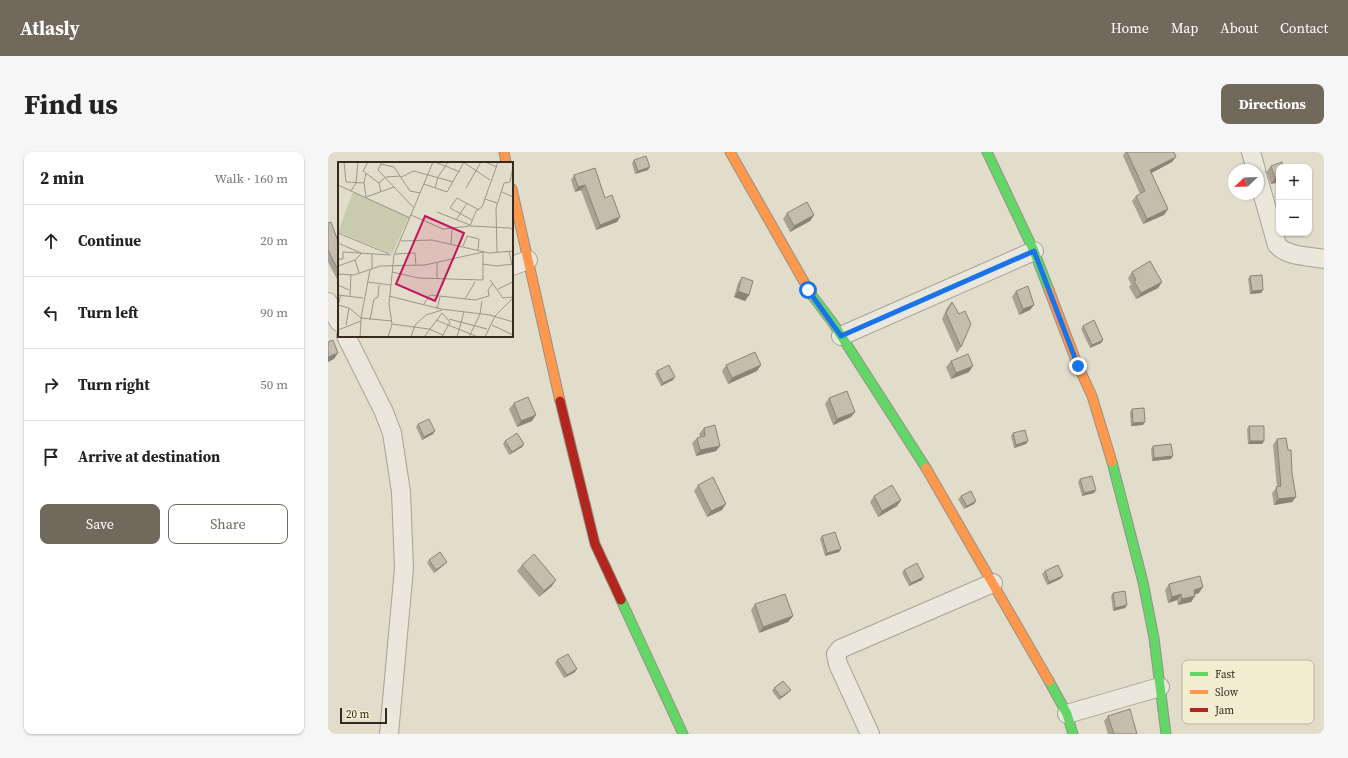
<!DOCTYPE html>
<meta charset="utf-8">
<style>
:root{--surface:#fff;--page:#f6f6f6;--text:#222;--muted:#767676;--line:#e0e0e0;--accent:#71695b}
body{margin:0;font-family:"Source Serif 4",serif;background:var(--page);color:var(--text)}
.controls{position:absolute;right:12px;top:12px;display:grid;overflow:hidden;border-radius:8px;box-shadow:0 1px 3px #0004}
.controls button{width:36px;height:36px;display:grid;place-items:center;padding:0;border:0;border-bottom:1px solid var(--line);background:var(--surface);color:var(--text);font:20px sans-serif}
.compass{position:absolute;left:900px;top:12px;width:36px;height:36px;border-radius:50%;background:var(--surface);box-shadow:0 1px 3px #0004;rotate:247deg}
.scale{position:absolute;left:12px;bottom:10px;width:47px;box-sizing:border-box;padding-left:4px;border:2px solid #342b1e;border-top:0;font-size:11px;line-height:14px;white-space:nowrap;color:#342b1e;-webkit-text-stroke:3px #f3edd1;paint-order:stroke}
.stop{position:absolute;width:12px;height:12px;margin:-9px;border:3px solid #1a73e8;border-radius:50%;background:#fff}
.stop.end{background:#1a73e8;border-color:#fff;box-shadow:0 1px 4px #0008}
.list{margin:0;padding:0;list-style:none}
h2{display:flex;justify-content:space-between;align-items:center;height:52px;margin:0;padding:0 16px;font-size:17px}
h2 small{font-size:13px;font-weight:400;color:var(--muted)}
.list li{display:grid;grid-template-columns:26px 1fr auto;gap:12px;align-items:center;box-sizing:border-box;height:72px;padding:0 16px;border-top:1px solid var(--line)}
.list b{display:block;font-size:15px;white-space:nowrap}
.list em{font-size:13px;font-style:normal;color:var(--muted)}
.actions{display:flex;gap:8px;padding:12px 16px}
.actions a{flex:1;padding:9px 0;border:1px solid var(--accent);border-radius:8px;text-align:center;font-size:14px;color:var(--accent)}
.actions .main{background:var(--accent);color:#fff}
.icon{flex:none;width:22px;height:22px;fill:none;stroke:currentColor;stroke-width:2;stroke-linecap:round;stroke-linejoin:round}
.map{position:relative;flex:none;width:996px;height:582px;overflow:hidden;border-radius:8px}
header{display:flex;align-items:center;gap:24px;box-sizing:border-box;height:56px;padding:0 20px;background:var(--accent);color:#fff}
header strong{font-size:19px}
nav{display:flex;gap:22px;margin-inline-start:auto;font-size:14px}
.intro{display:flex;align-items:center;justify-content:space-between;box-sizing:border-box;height:96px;padding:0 24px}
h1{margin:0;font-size:28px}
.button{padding:10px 18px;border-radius:8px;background:var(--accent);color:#fff;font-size:14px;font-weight:700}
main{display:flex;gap:24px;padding:0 24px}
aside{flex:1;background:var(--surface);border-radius:8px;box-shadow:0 1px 3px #0004}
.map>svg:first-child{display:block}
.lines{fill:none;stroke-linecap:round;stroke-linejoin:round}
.street-casing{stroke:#a7a295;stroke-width:20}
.fast-casing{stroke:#969185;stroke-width:11}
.slow-casing{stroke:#969185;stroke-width:11}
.jam-casing{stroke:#969185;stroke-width:11}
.street{stroke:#eae7dd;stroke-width:18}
.fast{stroke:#63d668;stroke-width:9}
.slow{stroke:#ff974d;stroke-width:9}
.jam{stroke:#b3261e;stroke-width:9}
.wall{fill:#a9a294}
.shaded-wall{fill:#8a8478}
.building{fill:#c5bcac;stroke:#8a8478}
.route{stroke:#1a73e8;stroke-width:5}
.inset-road{fill:none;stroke:#9c9686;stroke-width:1}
.view{fill:#c2185b;fill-opacity:0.15;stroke:#c2185b;stroke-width:2}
.inset-edge{fill:none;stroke:#342b1e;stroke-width:2}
.key{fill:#f3edd1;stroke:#bab39b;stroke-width:1}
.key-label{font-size:11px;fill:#342b1e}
</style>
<header>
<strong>Atlasly</strong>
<nav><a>Home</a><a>Map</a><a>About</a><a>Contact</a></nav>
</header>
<div class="intro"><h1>Find us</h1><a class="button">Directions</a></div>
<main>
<aside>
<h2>2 min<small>Walk · 160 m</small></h2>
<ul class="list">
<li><svg class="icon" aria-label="ahead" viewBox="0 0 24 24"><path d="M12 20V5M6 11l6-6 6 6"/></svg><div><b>Continue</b></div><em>20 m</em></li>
<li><svg class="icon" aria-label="left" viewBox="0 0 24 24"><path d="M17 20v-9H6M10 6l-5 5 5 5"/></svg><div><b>Turn left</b></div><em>90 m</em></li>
<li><svg class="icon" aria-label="right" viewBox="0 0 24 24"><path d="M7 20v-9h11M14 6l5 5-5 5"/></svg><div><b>Turn right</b></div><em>50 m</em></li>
<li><svg class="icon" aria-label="arrive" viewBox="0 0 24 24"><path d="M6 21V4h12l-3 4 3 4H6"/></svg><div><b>Arrive at destination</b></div></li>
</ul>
<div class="actions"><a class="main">Save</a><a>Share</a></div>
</aside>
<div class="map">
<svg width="996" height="582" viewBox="0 0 996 582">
<rect width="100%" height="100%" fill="#e2ddcb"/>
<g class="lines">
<defs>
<path id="street" d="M923,0L928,18
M930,26L949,93C960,105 981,104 996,107
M184,114L200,108
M0,150L11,170
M18,184L56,260L64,281L73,340L76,416L61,582
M513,184L706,99
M739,562L832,535
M542,582L510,512L508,502L512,497L665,431"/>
<path id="fast" d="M659,0L706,99L721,138
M483,142L505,171L598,316
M784,310L815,430L826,486L838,582
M293,448L355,582
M721,529L739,562L745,582"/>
<path id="slow" d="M176,0L178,11
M402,0L483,142
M184,37L232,249
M721,138L750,214L764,244L784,310
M598,316L721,529"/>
<path id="jam" d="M232,249L267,392L293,448"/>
</defs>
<use href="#street" class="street-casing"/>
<use href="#fast" class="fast-casing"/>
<use href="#slow" class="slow-casing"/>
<use href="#jam" class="jam-casing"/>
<use href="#street" class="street"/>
<use href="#fast" class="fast"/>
<use href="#slow" class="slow"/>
<use href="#jam" class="jam"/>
</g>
<path class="wall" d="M797,0H846L844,10L823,21L840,57L836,63L815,72L804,49L808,44L812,42L795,4Z
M306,8L320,18L307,22L304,11Z
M943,14L951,15V30L943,32L938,20Z
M246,23L277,46L292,65L289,70L268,78L253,38L247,40L243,28Z
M459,61L486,63L482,69L462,80L455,67Z
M0,71L11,92V131L0,110Z
M804,120L834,130L830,136L808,147L801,135L803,132L800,126Z
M922,124L935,138L933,141L922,142L920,127Z
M414,125L421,143L417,149L406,145L410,131Z
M688,139L706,153L702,158L691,163L684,145Z
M624,150L633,195L629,201L614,167L619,156Z
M755,174L775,188L773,191L762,196L753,177Z
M623,209L641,220L623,227L618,215Z
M398,213H433L429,219L400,232L394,219Z
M329,219L345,228L333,234L327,222Z
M501,246L523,265L505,273L497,252Z
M186,251L204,269L189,275L181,257Z
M804,257L815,273L803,274L802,260Z
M90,272L107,279L105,282L94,288L88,275Z
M921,274L936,289L934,292H920L919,277Z
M376,276L392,294L388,299L368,304L364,291L369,286L372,285L371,282Z
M685,281L700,289L698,292L686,296L683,284Z
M949,287L964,321L968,345L964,350L946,353L944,341L949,335L945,293Z
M177,289L196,292L194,295L181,303L175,292Z
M825,294L843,307L824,309L823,297Z
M752,327L768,338L766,341L754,344L750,330Z
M370,333L394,358L379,365L366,339Z
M546,344L573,348L569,354L550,365L542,350Z
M633,344L648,349L646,352L636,357L630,347Z
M494,384L511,400L497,404L492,387Z
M101,408L116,413L106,421L99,411Z
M194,413L224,434L211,445L189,419Z
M576,418L594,428L581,434L574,421Z
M717,419L735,424L732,427L719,433L714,422Z
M841,432L871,441L867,442V444L863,450L850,453L849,448L840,451L837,438Z
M785,441L799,453L797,456L785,459L783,444Z
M427,452L465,464L460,470L431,481L423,458Z
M229,508L247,520L236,526L227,511Z
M446,536L460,541L451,548L444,539Z
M780,564L809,582H780L776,569Z"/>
<path class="shaded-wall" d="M848,5L844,10L818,24L822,18Z
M322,15L320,18L307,22L310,19Z
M951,25V30L943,32L947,26Z
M257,33L253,38L247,40L250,35Z
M840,57L836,63L815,72L819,67Z
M486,63L482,69L462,80L466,74Z
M292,65L289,70L268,78L272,73Z
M834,130L830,136L808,147L813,141Z
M935,138L933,141L922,142L924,139Z
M410,139L421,143L417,149L406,145Z
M706,153L702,158L691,163L695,157Z
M775,188L773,191L762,196L764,193Z
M10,201L6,207L0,210V205Z
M433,213L429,219L400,232L404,226Z
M645,214L641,220L623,227L628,221Z
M347,225L345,228L333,234L335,231Z
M527,260L523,265L505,273L509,267Z
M208,263L204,269L189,275L193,269Z
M817,270L815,273L803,274L805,271Z
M107,279L105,282L94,288L96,285Z
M700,289L698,292L686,296L688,293Z
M922,289H936L934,292H920Z
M196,292L194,295L181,303L184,300Z
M392,294L388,299L368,304L372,298Z
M845,304L843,307L824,309L826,306Z
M768,338L766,341L754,344L756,341Z
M968,345L964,350L946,353L950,347Z
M573,348L569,354L550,365L554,359Z
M648,349L646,352L636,357L639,354Z
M398,352L394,358L379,365L383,359Z
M513,397L511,400L497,404L499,401Z
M119,410L116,413L106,421L108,418Z
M735,424L732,427L719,433L721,430Z
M596,425L594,428L581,434L583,431Z
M228,428L224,434L211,445L216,439Z
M875,435L871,441L862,444L866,438Z
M853,442L849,448L840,451L844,445Z
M867,444L863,450L850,453L854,447Z
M799,453L797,456L785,459L787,456Z
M465,464L460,470L431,481L435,475Z
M249,517L247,520L236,526L239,523Z
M463,538L460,541L451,548L453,545Z"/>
<path class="building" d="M799,0H846L848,5L822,18L840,57L819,67L808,44L817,39Z
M318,4L322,15L310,19L306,8Z
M954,10L955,15H951V25L947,26L943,14Z
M267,16L277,46L284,43L292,65L272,73L257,33L250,35L246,23Z
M479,50L486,63L466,74L459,61Z
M3,70L11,92V120L0,98V71Z
M822,109L834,130L813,141L806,129L808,128L804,120Z
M934,123L935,138L924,139L922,124Z
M414,125L425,129L421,143L410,139Z
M700,134L706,153L695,157L688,139Z
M624,150L631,162L637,159L643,172L633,195L618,161Z
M766,168L775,188L764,193L755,174Z
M5,188L10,201L0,205V190Z
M427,200L433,213L404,226L398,213Z
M640,202L645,214L628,221L623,209Z
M341,213L347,225L335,231L329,219Z
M519,239L527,260L509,267L501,246Z
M200,245L208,263L193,269L186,251Z
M816,256L817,270L805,271L804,257Z
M101,267L107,279L96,285L90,272Z
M387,273L392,294L372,298L369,286L377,284L376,276Z
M921,274H936V289H922Z
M697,278L700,289L688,293L685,281Z
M189,281L196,292L184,300L177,289Z
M958,286L960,298H963L964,321L968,345L950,347L948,335L953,334L949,287Z
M843,292L845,304L826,306L825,294Z
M764,324L768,338L756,341L752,327Z
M385,325L398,352L383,359L370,333Z
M564,333L573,348L554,359L546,344Z
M643,339L648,349L639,354L633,344Z
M507,380L513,397L499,401L494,384Z
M112,400L119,410L108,418L101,408Z
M206,402L228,428L216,439L194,413Z
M589,411L596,425L583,431L576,418Z
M730,413L735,424L721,430L717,419Z
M872,424L875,435L866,438L867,444L854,447L853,442L844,445L841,432Z
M797,439L799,453L787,456L785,441Z
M457,442L465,464L435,475L427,452Z
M240,502L249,517L239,523L229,508Z
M455,529L463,538L453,545L446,536Z
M802,557L809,582H786L780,564Z"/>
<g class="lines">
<path class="route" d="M480,138L513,184L706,99L750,214"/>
</g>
<g transform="translate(10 10)">
<rect width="175" height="175" fill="#e2ddcb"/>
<path d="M15,30L71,55L54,92L0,70Z" fill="#c9cbae"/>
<path class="inset-road" d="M6,0L8,20L26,21L28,11M30,0L25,9L41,21M44,0L40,8L76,46M97,0L122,10M125,0L152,18M147,0L159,5M43,2L56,5L72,29L82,31M63,15L76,9L115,20M26,21L28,35M86,22L109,30L126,0M0,23L72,56M97,26L100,15L110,0M128,26L143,0M13,29L18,21L20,0M43,30L41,21L43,19L48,15L62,14M164,30L175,35M28,35L56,25M147,37L159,41M99,50L132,63M73,53L105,67L132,64L172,66L175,68M118,58L129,41M134,58L112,46L119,36L141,48M132,64L138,49L144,45L160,0M0,71L51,92M63,79L94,78L151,91L175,89M0,81L23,91M113,82L114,67M125,84L129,74L141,77L140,88M171,89L174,103M159,90L158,46L166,21L172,20L175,4M57,92L77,91L78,104M99,101V116M144,102L159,104L175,102M0,104L1,97H5V90L53,93M0,104L17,98M34,107V92M54,110L81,116L145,118V89M21,111L17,98L24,91M0,112L16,113L42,104L87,103L145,90M152,118L165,136L175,135M29,120L53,123M0,123L11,128M160,127L175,120M0,133L25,136M3,133L0,143L11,146L23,156L54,159M12,134L13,113M51,134L103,147L152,153L175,160M127,137L137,120M86,142L92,133L137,138L151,134L150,128L155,121M99,147L102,135M23,156L32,108M111,157L149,167M32,158L36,137L40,135L41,123M98,158L140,175M54,162L91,167L105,173M8,163L11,146M154,163L175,173M0,168L23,159V156M22,175L23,159M50,175L54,162L51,142L56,93L95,0M73,175L77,163L88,153L104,148M86,175L104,151L112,160L104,175M119,175L126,150M131,175L142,152L144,139M147,175L157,154L175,136"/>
<path class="view" d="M87,54L126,71L97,139L58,122Z"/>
<rect width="175" height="175" class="inset-edge"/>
</g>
<rect x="854" y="508" width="132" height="64" rx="6" class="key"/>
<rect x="862" y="520" width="18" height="4" fill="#63d668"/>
<rect x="862" y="538" width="18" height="4" fill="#ff974d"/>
<rect x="862" y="556" width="18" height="4" fill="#b3261e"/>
<g class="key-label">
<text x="887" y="526">Fast</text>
<text x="887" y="544">Slow</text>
<text x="887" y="562">Jam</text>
</g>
</svg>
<div class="controls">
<button>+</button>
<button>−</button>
</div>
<svg class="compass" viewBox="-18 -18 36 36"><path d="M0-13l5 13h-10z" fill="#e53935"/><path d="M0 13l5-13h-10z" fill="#767676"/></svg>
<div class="scale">20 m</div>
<div class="stop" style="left:480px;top:138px"></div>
<div class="stop end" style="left:750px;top:214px"></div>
</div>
</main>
